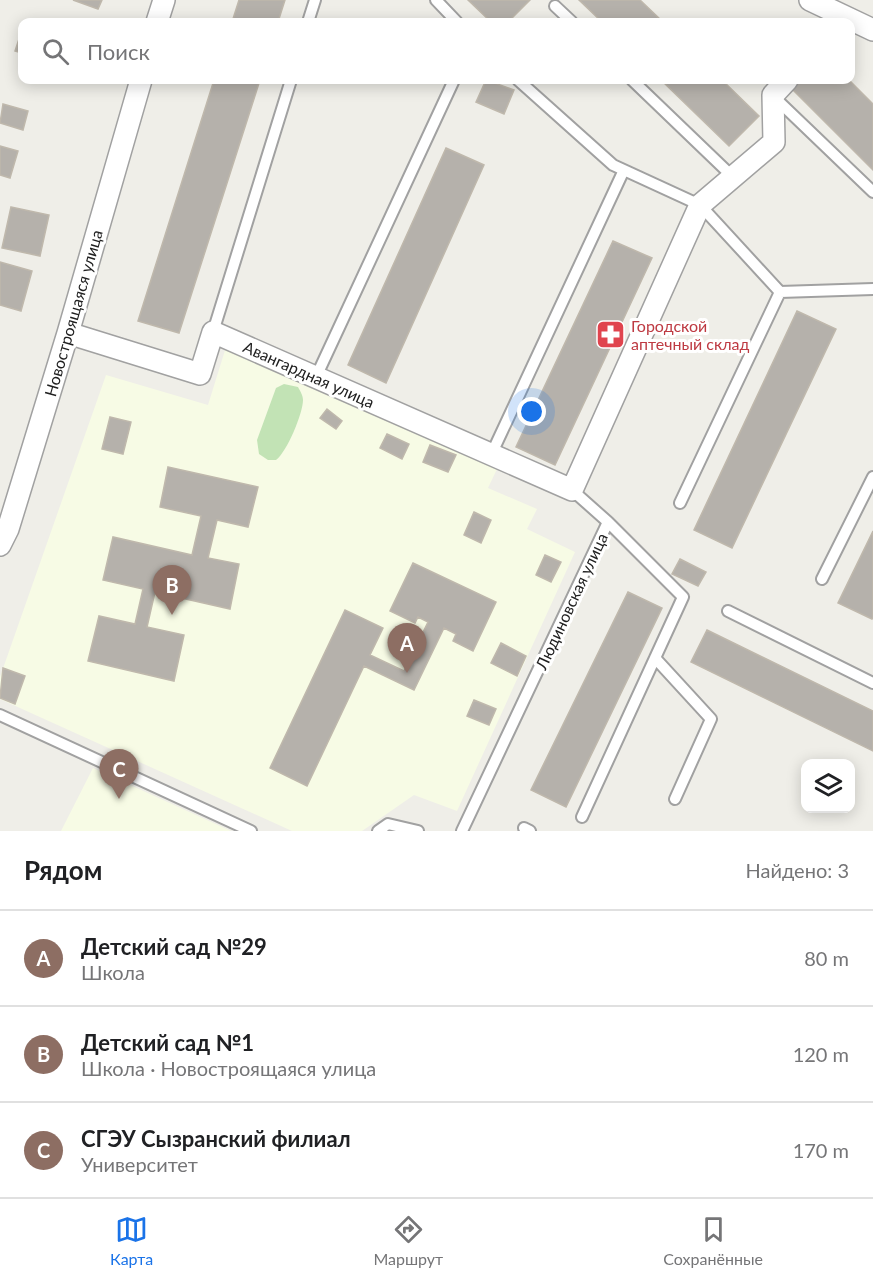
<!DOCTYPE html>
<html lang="ru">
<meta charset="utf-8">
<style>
:root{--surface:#fff;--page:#f6f6f6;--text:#202124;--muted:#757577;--line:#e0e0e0;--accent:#1a73e8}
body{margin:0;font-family:Lato,sans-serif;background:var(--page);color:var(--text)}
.controls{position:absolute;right:18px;bottom:18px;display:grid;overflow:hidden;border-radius:12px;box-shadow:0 3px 15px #0003}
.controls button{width:54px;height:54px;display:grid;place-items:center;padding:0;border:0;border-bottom:2px solid var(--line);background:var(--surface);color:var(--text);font:30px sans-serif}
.you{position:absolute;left:532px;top:412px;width:21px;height:21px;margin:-15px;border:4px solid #fff;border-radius:50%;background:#1a73e8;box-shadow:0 0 0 9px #1a73e833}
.badge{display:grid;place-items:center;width:39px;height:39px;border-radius:50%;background:var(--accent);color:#fff;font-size:20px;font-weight:700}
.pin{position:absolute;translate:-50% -50px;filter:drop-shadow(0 2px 3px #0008)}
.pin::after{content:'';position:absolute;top:32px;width:21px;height:18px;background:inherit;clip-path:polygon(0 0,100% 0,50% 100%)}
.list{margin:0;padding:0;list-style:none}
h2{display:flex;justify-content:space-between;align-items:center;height:78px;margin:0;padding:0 24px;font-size:26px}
h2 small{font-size:20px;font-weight:400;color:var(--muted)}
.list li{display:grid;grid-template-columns:39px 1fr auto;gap:18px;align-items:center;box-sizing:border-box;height:96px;padding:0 24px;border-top:2px solid var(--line)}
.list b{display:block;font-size:22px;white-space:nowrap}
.list p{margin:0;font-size:20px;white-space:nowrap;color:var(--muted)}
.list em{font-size:20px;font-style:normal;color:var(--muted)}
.icon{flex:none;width:33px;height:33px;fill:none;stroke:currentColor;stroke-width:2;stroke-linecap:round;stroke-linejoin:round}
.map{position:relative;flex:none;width:873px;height:831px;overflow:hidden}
.search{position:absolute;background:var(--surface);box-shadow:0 3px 15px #0003;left:18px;right:18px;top:18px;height:66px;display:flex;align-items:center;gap:15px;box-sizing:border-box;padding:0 21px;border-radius:12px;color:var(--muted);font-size:22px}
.sheet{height:366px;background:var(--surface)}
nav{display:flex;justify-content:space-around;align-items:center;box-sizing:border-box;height:84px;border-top:2px solid var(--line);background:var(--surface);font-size:16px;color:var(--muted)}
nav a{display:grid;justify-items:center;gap:3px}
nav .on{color:var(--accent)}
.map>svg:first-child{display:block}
.education{fill:#f7fbe5}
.grass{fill:#c2e3b5}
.building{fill:#b5b1ab;stroke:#bfb8ac;stroke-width:1.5}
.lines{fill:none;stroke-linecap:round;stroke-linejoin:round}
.service-casing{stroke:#a1a1a1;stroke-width:14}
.minor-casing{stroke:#a1a1a1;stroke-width:24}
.service{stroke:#fff;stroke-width:10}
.minor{stroke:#fff;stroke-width:21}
.labels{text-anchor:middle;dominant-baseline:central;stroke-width:6;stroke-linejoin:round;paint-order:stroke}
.street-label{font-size:16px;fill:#202020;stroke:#fff}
.health-label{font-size:16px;fill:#be3a42;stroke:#fff;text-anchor:start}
</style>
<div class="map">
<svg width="873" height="831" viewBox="0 0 873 831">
<rect width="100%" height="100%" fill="#efeee8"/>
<path class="education" d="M226,347L497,469L488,488L537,509L527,529L575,552L457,811L414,795L362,831H292L0,699V677L106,375L208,405Z
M93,768L231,831H61Z"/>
<path class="grass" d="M284,384L298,387C300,391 303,395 303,400C303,413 287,452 276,460H268L259,454L257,440L276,388Z"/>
<path class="building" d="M73,0H102L98,9Z
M239,0H285L278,22H232Z
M468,0H530L508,22H491Z
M579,0H640L663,22H602Z
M22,30V53L15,51Z
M214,80H260L179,333L138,321Z
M486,80L514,90L504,114L476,102Z
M661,80H722L759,116L729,146Z
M797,80H849L873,104V170L790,87Z
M3,104L28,111L23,130L0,123Z
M0,146L18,151L10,178L0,175Z
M446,148L484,165L386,383L348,365Z
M11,207L49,215L40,256L2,248Z
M613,241L652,258L555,465L516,447Z
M0,262L32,271L21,311L0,305Z
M797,311L836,329L732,548L694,530Z
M327,409L342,421L336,429L320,418Z
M110,417L131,422L123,454L102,449Z
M387,434L409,444L402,459L380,448Z
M430,445L456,455L448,472L423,462Z
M168,467L258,487L248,527L217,520L208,558L239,564L230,609L155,592L147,627L184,635L174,681L88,661L99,616L135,624L143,589L103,580L113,537L192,555L201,516L160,507Z
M474,512L491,520L481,543L464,535Z
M873,531V618L872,619L838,603Z
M545,555L561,562L551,582L536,575Z
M680,559L706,572L698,586L672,574Z
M413,563L496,602L473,651L453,641L456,634L444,628L414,690L364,666L307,786L270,768L345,610L383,628L370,655L404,671L428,622L418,617L415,623L390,611Z
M628,592L662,608L566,807L531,790Z
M707,630L873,711V751L691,662Z
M501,643L526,656L517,676L491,663Z
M3,668L25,676L15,704L0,698Z
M474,700L496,709L489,725L467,716Z"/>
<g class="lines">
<defs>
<path id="service" d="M436,0L457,22
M555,6L572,22
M308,22L315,0
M518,80L613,165L700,205L780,292L680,503
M632,80L733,177
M773,96L873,192
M780,292L873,289
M213,332L291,80
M316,377L454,80
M491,455L623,172
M822,579L873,477
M728,611L873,683
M655,658L711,719L675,799
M0,715L251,831
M582,817L683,597L608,522
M524,828L530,831
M378,831L388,824L418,831
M462,831L608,522L572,490"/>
<path id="minor" d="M810,0L873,30
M157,22L164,0
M68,333L200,374L213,332L572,490L700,205L774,142L773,95L787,80
M0,545L8,529L68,333L141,80"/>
</defs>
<use href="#service" class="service-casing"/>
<use href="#minor" class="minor-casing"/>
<use href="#service" class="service"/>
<use href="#minor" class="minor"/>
</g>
<defs>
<symbol id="pharmacy-square" viewBox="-11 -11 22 22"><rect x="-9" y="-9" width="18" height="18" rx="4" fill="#e0444e" stroke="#fff"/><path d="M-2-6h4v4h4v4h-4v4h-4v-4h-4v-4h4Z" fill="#fff"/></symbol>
</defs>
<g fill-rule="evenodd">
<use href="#pharmacy-square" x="594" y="318" width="33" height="33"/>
</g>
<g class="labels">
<g class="street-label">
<text transform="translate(73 313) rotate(-74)">Новостроящаяся улица</text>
<text transform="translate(309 374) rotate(24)">Авангардная улица</text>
<text transform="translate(571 601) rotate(-65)">Людиновская улица</text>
</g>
<g class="health-label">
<text x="631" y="325">Городской<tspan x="631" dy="18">аптечный склад</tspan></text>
</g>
</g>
</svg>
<div class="controls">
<button><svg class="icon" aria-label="layers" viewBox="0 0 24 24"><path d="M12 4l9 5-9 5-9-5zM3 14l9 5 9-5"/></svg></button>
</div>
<div class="you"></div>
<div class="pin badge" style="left:407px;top:673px;background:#8d6e63">A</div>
<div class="pin badge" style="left:172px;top:615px;background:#8d6e63">B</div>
<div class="pin badge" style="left:119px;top:799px;background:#8d6e63">C</div>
<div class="search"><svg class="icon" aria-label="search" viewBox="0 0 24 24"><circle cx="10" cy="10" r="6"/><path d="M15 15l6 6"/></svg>Поиск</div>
</div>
<section class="sheet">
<h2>Рядом<small>Найдено: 3</small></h2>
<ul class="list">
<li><span class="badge" style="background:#8d6e63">A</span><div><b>Детский сад №29</b><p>Школа</p></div><em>80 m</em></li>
<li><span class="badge" style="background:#8d6e63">B</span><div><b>Детский сад №1</b><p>Школа · Новостроящаяся улица</p></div><em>120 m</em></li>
<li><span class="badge" style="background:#8d6e63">C</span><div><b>СГЭУ Сызранский филиал</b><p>Университет</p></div><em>170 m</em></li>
</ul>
</section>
<nav>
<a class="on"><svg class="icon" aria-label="map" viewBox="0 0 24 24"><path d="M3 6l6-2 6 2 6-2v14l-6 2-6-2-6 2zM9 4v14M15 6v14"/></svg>Карта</a>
<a><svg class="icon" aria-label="directions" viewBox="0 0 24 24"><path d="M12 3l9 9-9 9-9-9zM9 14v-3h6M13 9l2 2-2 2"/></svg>Маршрут</a>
<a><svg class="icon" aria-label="saved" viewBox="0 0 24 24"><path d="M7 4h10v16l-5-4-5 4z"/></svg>Сохранённые</a>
</nav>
